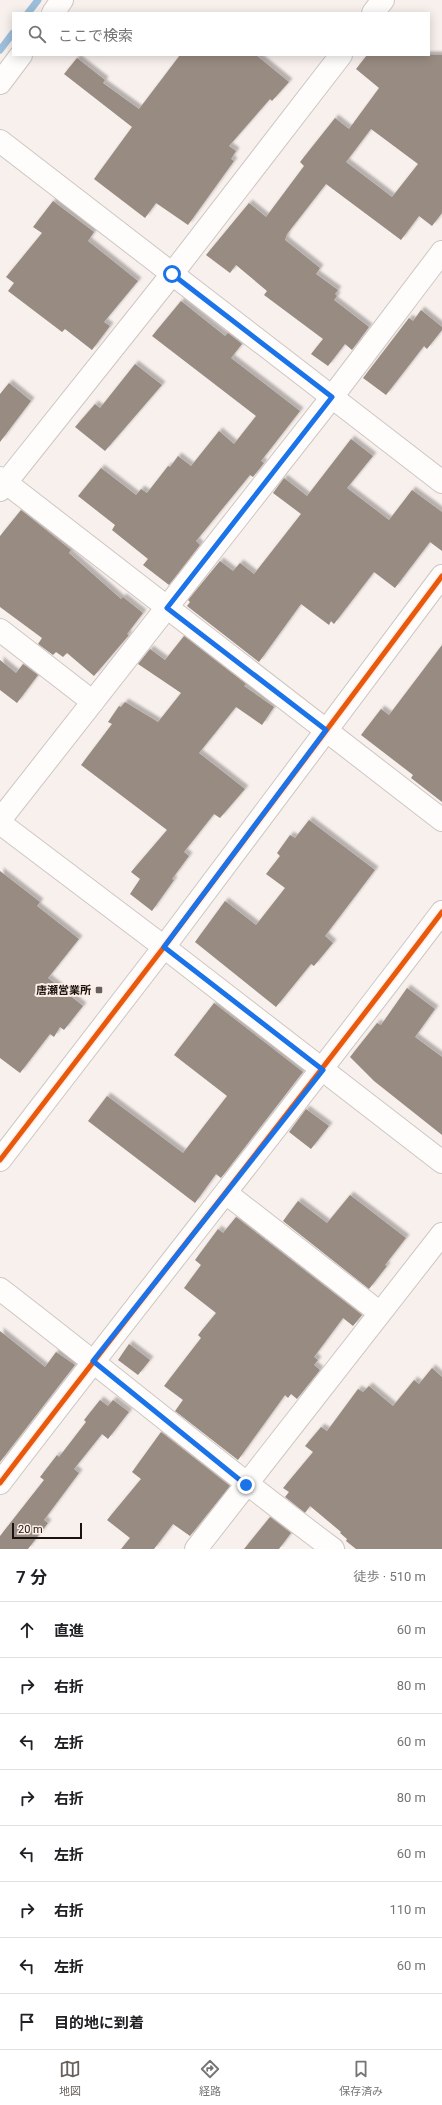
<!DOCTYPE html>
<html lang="ja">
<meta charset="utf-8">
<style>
:root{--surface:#fff;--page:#f2f2f2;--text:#202124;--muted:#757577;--line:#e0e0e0;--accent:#68605d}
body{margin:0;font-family:Roboto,"Noto Sans JP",sans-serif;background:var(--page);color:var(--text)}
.scale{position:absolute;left:12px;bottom:10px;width:70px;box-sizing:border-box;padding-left:4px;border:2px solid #1a120f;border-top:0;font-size:11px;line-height:14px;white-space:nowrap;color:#1a120f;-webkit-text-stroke:3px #fdeee8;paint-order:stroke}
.stop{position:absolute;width:12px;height:12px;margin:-9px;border:3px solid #1a73e8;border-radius:50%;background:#fff}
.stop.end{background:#1a73e8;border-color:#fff;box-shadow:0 1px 4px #0008}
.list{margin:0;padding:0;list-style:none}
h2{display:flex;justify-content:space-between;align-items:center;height:52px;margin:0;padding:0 16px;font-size:17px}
h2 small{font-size:13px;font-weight:400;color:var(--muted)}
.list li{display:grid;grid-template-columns:26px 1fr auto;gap:12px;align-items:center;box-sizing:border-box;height:56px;padding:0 16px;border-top:1px solid var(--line)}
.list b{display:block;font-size:15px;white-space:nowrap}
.list em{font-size:13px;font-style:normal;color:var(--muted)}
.icon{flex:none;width:22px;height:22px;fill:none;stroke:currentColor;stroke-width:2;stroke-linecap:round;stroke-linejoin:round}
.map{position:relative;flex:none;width:442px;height:1549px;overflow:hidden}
.search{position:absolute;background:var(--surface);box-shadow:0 2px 10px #0003;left:12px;right:12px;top:12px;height:44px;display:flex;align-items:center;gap:10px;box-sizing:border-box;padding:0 14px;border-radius:0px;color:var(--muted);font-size:15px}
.sheet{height:500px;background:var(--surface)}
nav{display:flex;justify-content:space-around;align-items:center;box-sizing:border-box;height:56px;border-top:1px solid var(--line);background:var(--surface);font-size:11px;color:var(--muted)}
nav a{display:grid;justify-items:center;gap:2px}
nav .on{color:var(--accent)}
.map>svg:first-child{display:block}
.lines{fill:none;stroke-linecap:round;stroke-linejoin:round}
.stream{stroke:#9dbeda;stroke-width:7}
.building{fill:#988b82;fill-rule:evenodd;filter:url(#shadow)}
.minor-casing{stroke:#cec6c3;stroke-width:24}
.minor{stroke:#fefdfc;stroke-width:22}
.cycleway-casing{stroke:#fdeee8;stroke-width:8}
.cycleway{stroke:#e8590c;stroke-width:5}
.route{stroke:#1a73e8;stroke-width:5}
.poi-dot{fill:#68605d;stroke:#fdeee8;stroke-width:1.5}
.labels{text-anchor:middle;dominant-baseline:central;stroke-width:4;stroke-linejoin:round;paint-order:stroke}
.poi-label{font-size:11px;font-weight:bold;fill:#1a120f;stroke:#fdeee8;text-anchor:end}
</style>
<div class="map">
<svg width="442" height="1549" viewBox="0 0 442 1549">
<defs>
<filter id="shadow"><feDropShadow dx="3.5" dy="-3.5" stdDeviation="1" flood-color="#0004"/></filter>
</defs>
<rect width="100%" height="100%" fill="#f8f0ed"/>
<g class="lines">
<path class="stream" d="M28,13L38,0
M0,50L13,33"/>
</g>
<path class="building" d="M180,55H256L289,82L272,101L270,99L229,146L236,151L231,159L234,161L188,225L156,203L145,218L94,179L132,127L64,74L77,58L105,80L103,83L139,109Z
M367,55H442V213L432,226L419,216L401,240L326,184L287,234L285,240L320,268L316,274L338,290L335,294L337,296L334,300L369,327L352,350L345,344L328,366L311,354L323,339L264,295L267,291L236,265L230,273L206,255L249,203L266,217L304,166L300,162L335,118L349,129L379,88L356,69ZM371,129L418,164L392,197L346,162Z
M53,201L94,232L88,241L138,281L104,322L110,326L92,350L65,329L62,332L8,291L14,283L6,277L42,233L33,227Z
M181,301L225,336L228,333L242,344L231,358L300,411L261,461L264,463L253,477L250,475L196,541L200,545L169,585L143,565L148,559L112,530L115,525L78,496L101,468L136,495L141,489L147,493L168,466L170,467L178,456L191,466L219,431L234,444L256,416L152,336Z
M421,310L442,327V330L427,349L424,346L386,395L363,378L409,318L413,321Z
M135,364L162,385L105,451L75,427L95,404L100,408Z
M9,383L31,401L0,442V394Z
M351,439L373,456L347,488L389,520L412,490L442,512V551L430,542L395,588L374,572L334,624L331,621L329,625L301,604L259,662L187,606L190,602L188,600L220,561L233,571L240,563L254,574L301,514L273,493L284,478L307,496Z
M21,510L71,550L69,553L121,599L123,597L143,613L127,634L129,635L94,676L67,653L63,657L56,652L53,655L38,644L42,638L0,607V536Z
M184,636L246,684L244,686L274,707L262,725L236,707L199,753L245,789L220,818L214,814L184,852L189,856L172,879L174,880L152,911L130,894L140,879L131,872L167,830L81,765L112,724L108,722L119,706L121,707L125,702L158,722L181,693L138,664L150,649L165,660Z
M442,645V802L411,778L413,775L361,735L381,709L389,715Z
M0,660L16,673L23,664L38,675L17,703L0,690Z
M309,820L375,870L325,936L333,943L314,966L311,964L276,1007L195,942L225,901L256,925L285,888L266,874L280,856L277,853L290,835L295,838Z
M0,871L40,902L37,906L79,939L48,978L83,1006L64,1030L60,1027L54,1037L50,1034L20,1073L0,1058Z
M407,988L435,1009L415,1037L442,1057V1135L374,1081L350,1057L377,1023L381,1025Z
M214,1003L303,1072L221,1178L216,1174L195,1203L88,1121L107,1096L183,1153L227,1096L174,1055Z
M306,1109L329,1126L311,1149L289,1132Z
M350,1195L406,1238L385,1265L387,1266L369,1289L283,1221L298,1201L327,1223Z
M236,1217L362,1315L353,1326L343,1318L314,1357L318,1360L314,1365L320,1370L297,1399L291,1394L288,1398L285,1395L238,1460L175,1411L183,1400L164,1386L201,1338L198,1335L216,1313L184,1288L201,1265L195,1260L218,1229L223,1233Z
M0,1331L45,1367L56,1352L75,1365L0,1462Z
M129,1344L150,1360L138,1375L118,1360Z
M432,1368L442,1377V1549H356L346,1541L347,1539L340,1533L341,1532L310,1506L305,1513L285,1497L289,1492L283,1488L313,1452L305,1446L321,1427L327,1431L358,1389L363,1392L369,1386L393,1406L414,1380L419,1384Z
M100,1400L108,1406L113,1400L129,1412L108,1439L102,1434L74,1469L79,1473L44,1520L48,1523L28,1549H0V1536L44,1480L40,1477L57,1455L59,1457L86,1422L84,1420Z
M161,1432L230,1486L190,1536L173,1524L154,1549H121L130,1538L107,1520L141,1479L132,1472Z
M270,1517L291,1533L279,1549H244Z"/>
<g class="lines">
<defs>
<path id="minor" d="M53,13L62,0
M373,13L383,0
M0,83L21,55
M0,141L442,482
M0,478L442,820
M0,490L172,274L341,55
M0,630L93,702
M0,820L332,397L442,252
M0,823L164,947L442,1162
M0,1160L164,947L442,576
M226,1193L380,1313
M0,1289C112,1375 220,1465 333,1549
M0,1483C146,1292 297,1104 442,912
M196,1549L442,1234"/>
</defs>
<use href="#minor" class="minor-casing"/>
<use href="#minor" class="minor"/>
<defs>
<path id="cycleway" d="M0,1160L164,947L442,576
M0,1483C146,1292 297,1104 442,912"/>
</defs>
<use href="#cycleway" class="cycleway-casing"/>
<use href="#cycleway" class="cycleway"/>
</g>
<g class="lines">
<path class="route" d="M172,274L332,397L167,608L326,730L164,947L323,1070L93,1361L246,1485"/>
</g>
<rect class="poi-dot" x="95" y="986" width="8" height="8" rx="2"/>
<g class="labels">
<g class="poi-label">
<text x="91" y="990">唐瀬営業所</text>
</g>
</g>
</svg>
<div class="scale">20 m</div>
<div class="stop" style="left:172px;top:274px"></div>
<div class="stop end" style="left:246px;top:1485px"></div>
<div class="search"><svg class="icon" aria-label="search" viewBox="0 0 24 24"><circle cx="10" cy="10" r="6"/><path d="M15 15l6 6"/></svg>ここで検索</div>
</div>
<section class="sheet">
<h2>7 分<small>徒歩 · 510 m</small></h2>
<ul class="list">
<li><svg class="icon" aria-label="ahead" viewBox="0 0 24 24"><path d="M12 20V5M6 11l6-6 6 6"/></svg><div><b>直進</b></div><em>60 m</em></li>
<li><svg class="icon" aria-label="right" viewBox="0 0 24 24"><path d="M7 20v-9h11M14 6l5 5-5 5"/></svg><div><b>右折</b></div><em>80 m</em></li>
<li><svg class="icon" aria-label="left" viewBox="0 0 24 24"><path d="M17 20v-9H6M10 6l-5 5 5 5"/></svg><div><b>左折</b></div><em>60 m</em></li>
<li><svg class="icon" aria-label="right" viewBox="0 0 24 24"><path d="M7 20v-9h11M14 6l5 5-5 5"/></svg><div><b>右折</b></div><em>80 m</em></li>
<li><svg class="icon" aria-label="left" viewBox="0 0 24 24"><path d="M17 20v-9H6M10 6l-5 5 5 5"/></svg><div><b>左折</b></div><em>60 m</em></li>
<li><svg class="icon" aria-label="right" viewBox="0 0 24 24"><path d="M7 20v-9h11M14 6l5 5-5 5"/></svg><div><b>右折</b></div><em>110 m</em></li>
<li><svg class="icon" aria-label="left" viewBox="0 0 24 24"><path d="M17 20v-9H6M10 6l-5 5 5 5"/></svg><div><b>左折</b></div><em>60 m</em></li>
<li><svg class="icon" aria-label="arrive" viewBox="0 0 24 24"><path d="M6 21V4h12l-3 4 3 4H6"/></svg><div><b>目的地に到着</b></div></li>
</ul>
</section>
<nav>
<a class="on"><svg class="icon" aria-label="map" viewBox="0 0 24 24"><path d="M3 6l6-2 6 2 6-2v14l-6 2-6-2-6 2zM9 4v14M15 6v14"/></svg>地図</a>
<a><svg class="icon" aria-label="directions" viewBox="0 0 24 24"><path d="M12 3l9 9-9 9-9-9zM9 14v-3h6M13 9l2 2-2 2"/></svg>経路</a>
<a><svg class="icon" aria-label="saved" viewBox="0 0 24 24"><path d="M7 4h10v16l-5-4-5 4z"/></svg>保存済み</a>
</nav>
